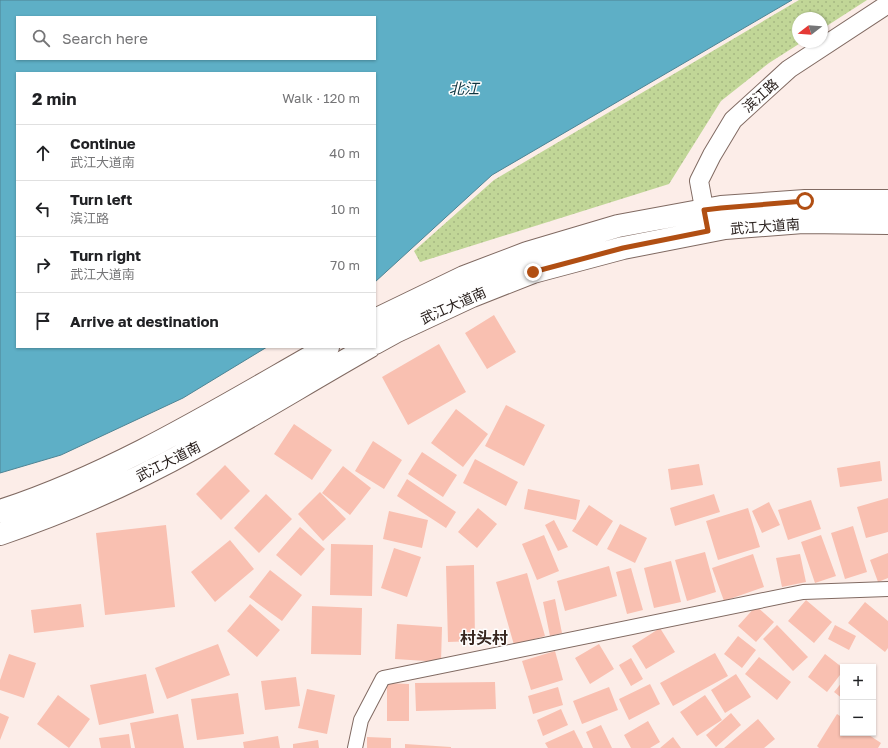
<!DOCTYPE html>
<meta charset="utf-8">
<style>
:root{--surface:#fff;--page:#f2f2f2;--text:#202124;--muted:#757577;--line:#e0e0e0}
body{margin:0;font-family:"Golos Text","Noto Sans SC",sans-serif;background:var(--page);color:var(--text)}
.controls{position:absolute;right:12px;bottom:12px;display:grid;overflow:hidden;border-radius:0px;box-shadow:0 1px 3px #0004}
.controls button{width:36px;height:36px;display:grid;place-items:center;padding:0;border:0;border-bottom:1px solid var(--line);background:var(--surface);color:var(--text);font:20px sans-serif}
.compass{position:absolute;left:792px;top:12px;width:36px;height:36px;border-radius:50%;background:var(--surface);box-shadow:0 1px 3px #0004;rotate:253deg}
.stop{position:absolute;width:12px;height:12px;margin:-9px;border:3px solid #b14f13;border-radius:50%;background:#fff}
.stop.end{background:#b14f13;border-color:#fff;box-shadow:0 1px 4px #0008}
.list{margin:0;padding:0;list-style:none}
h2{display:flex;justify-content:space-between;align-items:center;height:52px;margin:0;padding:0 16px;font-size:17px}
h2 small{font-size:13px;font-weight:400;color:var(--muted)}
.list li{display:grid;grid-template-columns:26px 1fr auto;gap:12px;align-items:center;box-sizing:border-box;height:56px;padding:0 16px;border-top:1px solid var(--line)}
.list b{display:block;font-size:15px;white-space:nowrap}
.list p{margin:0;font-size:13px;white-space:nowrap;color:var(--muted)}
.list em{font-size:13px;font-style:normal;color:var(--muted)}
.icon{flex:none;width:22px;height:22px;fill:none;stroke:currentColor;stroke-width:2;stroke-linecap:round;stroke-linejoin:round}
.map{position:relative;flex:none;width:888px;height:748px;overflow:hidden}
.search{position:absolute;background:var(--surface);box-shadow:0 1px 3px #0004;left:16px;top:16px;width:360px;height:44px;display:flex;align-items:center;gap:10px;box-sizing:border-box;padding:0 14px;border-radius:0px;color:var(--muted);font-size:15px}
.panel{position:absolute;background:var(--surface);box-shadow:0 1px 3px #0004;left:16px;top:72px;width:360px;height:276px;border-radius:0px}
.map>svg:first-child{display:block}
.grass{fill:url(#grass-dots)}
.water{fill:#5eafc6;stroke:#4e8494;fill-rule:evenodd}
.building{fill:#f9c0b1}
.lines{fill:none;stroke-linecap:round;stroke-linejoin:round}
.minor-casing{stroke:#806a62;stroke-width:16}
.tertiary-casing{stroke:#806a62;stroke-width:20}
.primary-casing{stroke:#806a62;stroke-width:24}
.minor{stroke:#fff;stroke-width:14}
.tertiary{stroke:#fff;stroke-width:18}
.primary{stroke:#fff;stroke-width:22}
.route{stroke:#b14f13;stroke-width:5}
.labels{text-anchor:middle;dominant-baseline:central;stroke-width:3;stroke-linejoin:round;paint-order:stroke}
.street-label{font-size:14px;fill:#2a211e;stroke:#fefefe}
.water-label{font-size:15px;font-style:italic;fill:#0e3540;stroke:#fefefe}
.quarter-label{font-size:16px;font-weight:bold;fill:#38261f;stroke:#fefefe}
</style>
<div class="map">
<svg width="888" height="748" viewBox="0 0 888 748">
<defs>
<pattern id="grass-dots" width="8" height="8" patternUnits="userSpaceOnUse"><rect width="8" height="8" fill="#c1d697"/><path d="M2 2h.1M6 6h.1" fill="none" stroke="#a6b782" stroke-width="1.8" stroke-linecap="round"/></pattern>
</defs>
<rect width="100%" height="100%" fill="#fcede8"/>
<path class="grass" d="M799,0H867L822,29V18H798V42H802L769,63L721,101L669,184L420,262L414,251L494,180Z"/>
<path class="water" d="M0,0H792L492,175L375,282V73H17V347H267L183,398L61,455L0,473ZM17,17H375V59H17Z"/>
<path class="building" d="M494,315L516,352L487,369L465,333Z
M439,344L466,392L408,425L382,377Z
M506,405L545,425L524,466L485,446Z
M456,409L488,434L463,467L431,443Z
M294,424L332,450L312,480L274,454Z
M373,441L402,460L384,489L355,471Z
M422,452L457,475L443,497L408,474Z
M475,459L518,482L506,506L463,483Z
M880,461L882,481L840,487L837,468Z
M699,464L703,485L671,490L668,469Z
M225,465L250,491L221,520L196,494Z
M343,466L371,488L350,515L322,493Z
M407,479L456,512L446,528L397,496Z
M528,489L580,500L576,520L524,509Z
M320,492L346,519L323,541L298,514Z
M266,494L292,519L259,553L234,528Z
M714,494L720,512L675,526L670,508Z
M888,498V532L866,538L857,507Z
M811,500L821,529L788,540L778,510Z
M769,502L780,525L762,533L752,511Z
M589,505L613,521L597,546L572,531Z
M478,508L497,524L477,548L458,532Z
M748,508L760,547L718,560L706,521Z
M389,511L428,520L422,548L383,539Z
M554,520L568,547L558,551L545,525Z
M620,524L647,538L635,563L607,549Z
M166,525L175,607L105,615L96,533Z
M853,526L867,572L845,579L831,533Z
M300,527L325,549L301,576L276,555Z
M544,535L559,571L537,580L522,544Z
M821,535L836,576L815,583L801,542Z
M230,540L254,569L215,602L191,572Z
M331,544L373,545L372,596L330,595Z
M394,548L421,557L407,597L381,588Z
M705,552L716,592L687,601L675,560Z
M888,553V578L878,582L870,560Z
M753,554L764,587L724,601L712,568Z
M800,554L806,582L782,587L776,558Z
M671,561L681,602L654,608L644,568Z
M474,565L475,641L448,642L446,566Z
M609,566L617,596L565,611L557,581Z
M631,568L643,610L627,614L616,572Z
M270,570L302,595L282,621L249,597Z
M527,573L545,636L514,645L496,582Z
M555,599L562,633L550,636L543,602Z
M806,600L832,622L814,643L788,621Z
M865,602L888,621V648L885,652L848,623Z
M81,604L84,627L34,633L31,610Z
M250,604L280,630L257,657L227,631Z
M312,606L362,608L361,655L311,654Z
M756,606L774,622L756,642L738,626Z
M397,624L442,627L441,662L395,659Z
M777,625L808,657L793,671L763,639Z
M835,625L856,636L849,650L828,639Z
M660,628L675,652L646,669L632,646Z
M738,636L756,650L742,668L724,654Z
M218,644L230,675L167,699L155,668Z
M599,644L614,669L590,684L575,658Z
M555,651L563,680L531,690L522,661Z
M715,653L728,676L673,706L660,683Z
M9,654L36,663L24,698L0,690V680Z
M825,654L843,668V671L827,692L808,677Z
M759,657L791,682L777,700L745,674Z
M631,658L643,679L631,686L619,665Z
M146,674L154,713L99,725L90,685Z
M736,674L751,697L725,713L711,690Z
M296,677L300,706L265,710L261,681Z
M843,681V699L834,692Z
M495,682L496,709L416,711L415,683Z
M387,683L409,684V721H387Z
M650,684L660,704L629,720L619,699Z
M558,687L563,705L533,714L528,696Z
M609,687L618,710L582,724L573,701Z
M307,689L335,695L327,734L298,728Z
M238,693L244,734L197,740L191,699Z
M58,695L90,719L69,748L37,724Z
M705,695L722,720L697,736L680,712Z
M561,709L568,725L543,736L537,720Z
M0,713L9,717L0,740Z
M731,713L741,725L716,747L706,735Z
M178,714L184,748H135L130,723Z
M837,714L843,718V733H866L881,743L878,748H819L817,746Z
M758,719L775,739L764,748H724Z
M648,721L660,742L650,748H631L624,735Z
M601,725L612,748H593L586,732Z
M574,730L583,748H548L545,743Z
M129,734L131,748H101L99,738Z
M278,736L280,748H244L243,742Z
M367,737L391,738V748H367Z
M673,737L681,748H660Z
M318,740L319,748H293V744Z
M405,744L451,747V748H405Z"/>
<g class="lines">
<defs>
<path id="minor" d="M355,748L361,720L383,678L803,592L888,589"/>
<path id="tertiary" d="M707,224L699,181L712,155L733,120L789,69L888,4"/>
<path id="primary" d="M375,320L464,277L527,253L618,226L721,207L805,201H888
M375,343L395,332L472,296L533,272L623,248L725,228L803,222L888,223
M0,511C117,473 222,407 328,347
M0,534C67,511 134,482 196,447C254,415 311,380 369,347"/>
</defs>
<use href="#minor" class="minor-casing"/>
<use href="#tertiary" class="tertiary-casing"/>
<use href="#primary" class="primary-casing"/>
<use href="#minor" class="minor"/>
<use href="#tertiary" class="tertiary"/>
<use href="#primary" class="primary"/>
</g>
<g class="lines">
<path class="route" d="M533,272L623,248L708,231L704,210L721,208L805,201"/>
</g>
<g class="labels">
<g class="street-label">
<text transform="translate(760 95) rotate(-42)">滨江路</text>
<text transform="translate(765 226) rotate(-4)">武江大道南</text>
<text transform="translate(453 305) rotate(-24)">武江大道南</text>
<text transform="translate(168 461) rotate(-27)">武江大道南</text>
</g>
<g class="water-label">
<text x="464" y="88">北江</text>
</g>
<g class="quarter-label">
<text x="484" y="638">村头村</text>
</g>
</g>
</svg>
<div class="controls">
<button>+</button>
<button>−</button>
</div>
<svg class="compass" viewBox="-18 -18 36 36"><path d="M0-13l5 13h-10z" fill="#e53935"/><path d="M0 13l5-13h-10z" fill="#757577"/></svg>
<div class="stop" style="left:805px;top:201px"></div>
<div class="stop end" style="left:533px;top:272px"></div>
<div class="search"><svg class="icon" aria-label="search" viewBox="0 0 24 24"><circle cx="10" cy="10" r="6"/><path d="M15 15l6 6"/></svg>Search here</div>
<section class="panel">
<h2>2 min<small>Walk · 120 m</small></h2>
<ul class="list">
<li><svg class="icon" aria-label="ahead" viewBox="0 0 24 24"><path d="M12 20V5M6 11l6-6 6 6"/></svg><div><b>Continue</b><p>武江大道南</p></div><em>40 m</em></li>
<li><svg class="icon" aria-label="left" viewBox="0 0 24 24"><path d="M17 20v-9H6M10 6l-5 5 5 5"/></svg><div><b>Turn left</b><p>滨江路</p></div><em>10 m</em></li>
<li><svg class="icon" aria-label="right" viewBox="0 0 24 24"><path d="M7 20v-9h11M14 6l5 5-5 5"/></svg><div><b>Turn right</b><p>武江大道南</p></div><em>70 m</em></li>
<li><svg class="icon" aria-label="arrive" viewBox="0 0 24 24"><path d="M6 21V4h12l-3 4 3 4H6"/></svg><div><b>Arrive at destination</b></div></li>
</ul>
</section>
</div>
